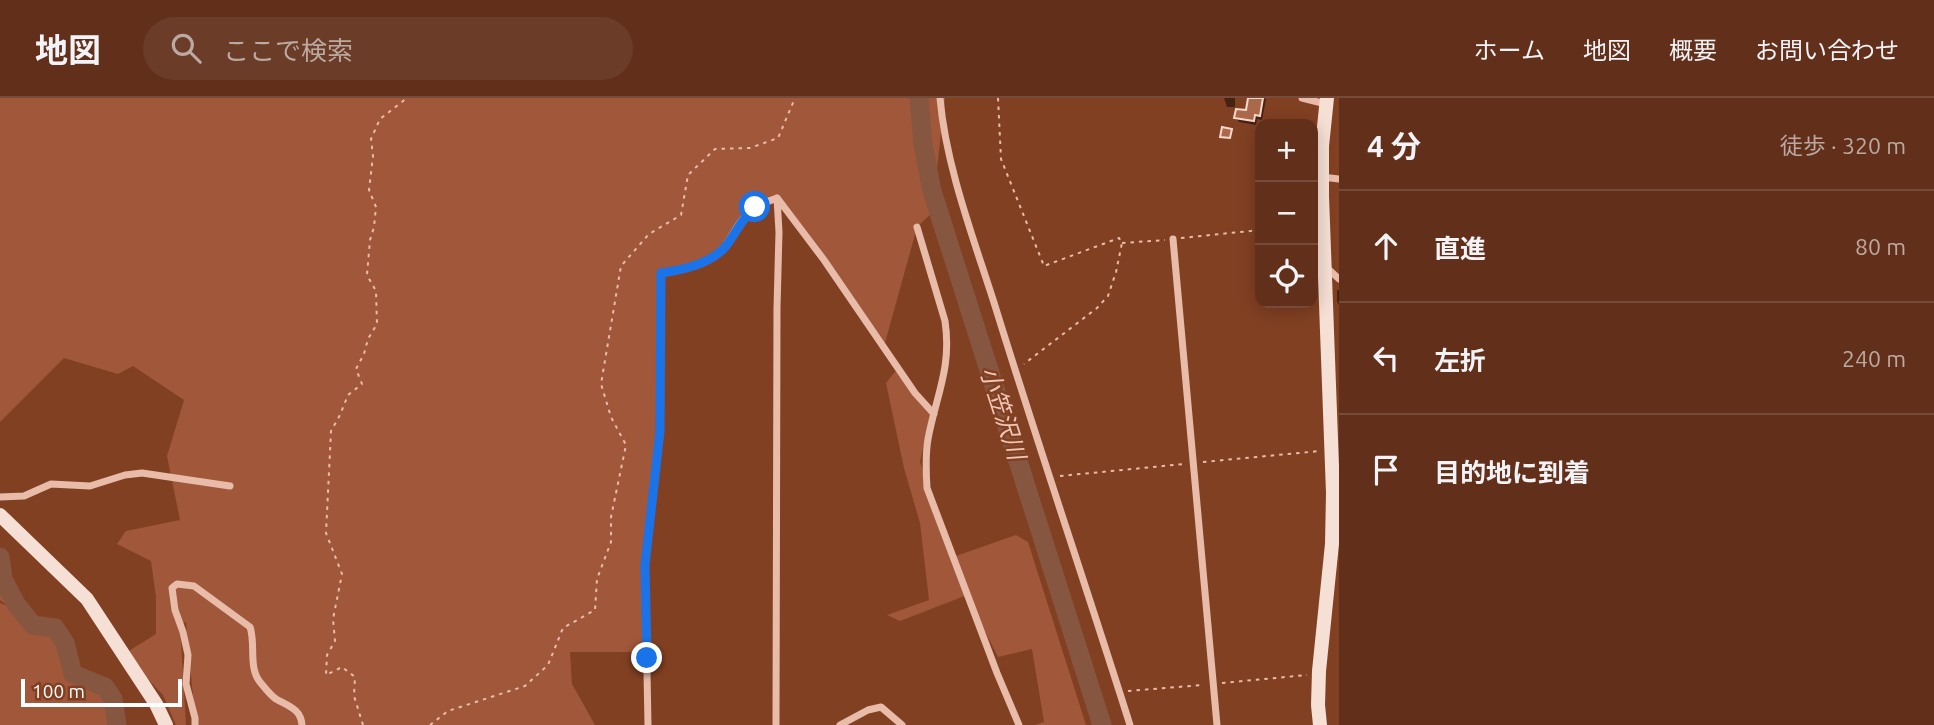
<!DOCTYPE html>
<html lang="ja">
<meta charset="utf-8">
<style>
:root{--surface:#62301a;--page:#6b3c27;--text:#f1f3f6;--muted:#bba9a2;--line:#764b39}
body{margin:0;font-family:Ubuntu,"Noto Sans JP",sans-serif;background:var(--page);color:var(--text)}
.controls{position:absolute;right:21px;top:21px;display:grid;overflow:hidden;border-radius:14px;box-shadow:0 4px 18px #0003}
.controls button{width:63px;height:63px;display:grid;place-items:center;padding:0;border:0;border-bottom:2px solid var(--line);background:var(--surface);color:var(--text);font:35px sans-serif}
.scale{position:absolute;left:21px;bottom:18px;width:161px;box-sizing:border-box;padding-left:7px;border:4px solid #fff;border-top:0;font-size:19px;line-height:24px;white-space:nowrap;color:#fff;-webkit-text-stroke:5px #824022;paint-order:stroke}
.stop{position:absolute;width:21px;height:21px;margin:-16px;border:5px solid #1a73e8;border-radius:50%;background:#fff}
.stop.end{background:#1a73e8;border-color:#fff;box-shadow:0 2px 7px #0008}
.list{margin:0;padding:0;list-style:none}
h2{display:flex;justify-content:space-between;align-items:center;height:91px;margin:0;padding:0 28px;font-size:30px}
h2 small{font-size:23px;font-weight:400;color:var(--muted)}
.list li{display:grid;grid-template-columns:46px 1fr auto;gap:21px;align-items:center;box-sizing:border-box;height:112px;padding:0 28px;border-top:2px solid var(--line)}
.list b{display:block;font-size:26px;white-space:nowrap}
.list em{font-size:23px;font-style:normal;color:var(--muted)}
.icon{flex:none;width:38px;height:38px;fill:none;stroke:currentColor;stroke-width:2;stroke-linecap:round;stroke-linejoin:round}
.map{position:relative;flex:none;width:1339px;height:627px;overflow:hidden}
header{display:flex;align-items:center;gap:42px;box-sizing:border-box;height:98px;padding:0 35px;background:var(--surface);border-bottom:2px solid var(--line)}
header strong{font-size:33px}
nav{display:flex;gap:38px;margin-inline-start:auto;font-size:24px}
.search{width:490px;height:63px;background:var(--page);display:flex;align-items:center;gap:18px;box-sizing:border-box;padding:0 24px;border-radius:38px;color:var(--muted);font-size:26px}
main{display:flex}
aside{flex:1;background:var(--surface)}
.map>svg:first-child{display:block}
.green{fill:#a15739}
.shadow{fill:#0007}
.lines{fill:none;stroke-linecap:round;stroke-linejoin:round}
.river{stroke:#875640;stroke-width:19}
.building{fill:#ab684b;stroke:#f6d9cd;stroke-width:2}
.path{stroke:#e8bca9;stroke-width:2;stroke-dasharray:3.5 5;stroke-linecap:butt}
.street{stroke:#e8bca9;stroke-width:7}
.secondary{stroke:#f6dfd4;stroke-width:14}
.route{stroke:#1a73e8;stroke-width:9}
.labels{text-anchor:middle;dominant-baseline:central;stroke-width:5;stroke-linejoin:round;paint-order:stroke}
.water-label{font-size:24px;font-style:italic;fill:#efc6b5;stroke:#824022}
</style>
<header>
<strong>地図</strong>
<div class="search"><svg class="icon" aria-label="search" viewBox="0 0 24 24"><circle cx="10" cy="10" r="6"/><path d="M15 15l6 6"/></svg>ここで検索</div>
<nav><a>ホーム</a><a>地図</a><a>概要</a><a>お問い合わせ</a></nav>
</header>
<main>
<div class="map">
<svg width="1339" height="627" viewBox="0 0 1339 627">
<rect width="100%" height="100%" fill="#824022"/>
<path class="green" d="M0,0H945L932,115L917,129L885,245L777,101L748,114L714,159L661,175L660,333L645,467L647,554H570L572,586L595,627H193L195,620L186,524L180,526L186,627H176L163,597L124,556L156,536V499L151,463L117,446L126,433L180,422L167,358L184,302L133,268L118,276L64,260L0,324Z
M898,270L931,313L920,364L953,459L1016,437L1028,444L1086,627H1035L1044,624L1032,551L998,559L967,497L900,523L887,517L929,502L920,425L904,370L886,285Z
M0,459L11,510L55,530L73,576L113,589L116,627H0V505L8,508L0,502Z"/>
<path class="shadow" d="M1224,0H1235V9H1227Z
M1250,0L1266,1L1262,22L1257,21L1256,27L1239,24L1236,20L1247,14Z
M1337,192H1339V207L1337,203Z"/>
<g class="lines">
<path class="river" d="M919,0L923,46L932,93L1102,627
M0,459L3,481L16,506L33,527L55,530L65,545L73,576L105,589L113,601L117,627"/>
</g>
<path class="building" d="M1248,0H1263L1260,18L1255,17L1254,23L1234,20L1236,11L1246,12Z
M1222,29L1232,31L1230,40L1220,39Z"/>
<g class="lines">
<path class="path" d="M998,0L1001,61L1044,168L1119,140L1122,145L1116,174L1108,198L1097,210L1024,266
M1181,140L1260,132
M1122,145L1165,142
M1203,364L1320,353
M1060,378L1184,366
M1222,585L1307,577
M1128,593L1202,587
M363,627L354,598L355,579L342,569L326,577L327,557L335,543L333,521L342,476L326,435L331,333L340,317L348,297L362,286L356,271L364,256L368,241L377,226L376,193L367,177L370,142L374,129L376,109L369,92L373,58L371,41L380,21L407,0
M430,627L448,613L525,588L548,567L563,530L595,512L597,481L611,444V419L626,347L611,319L601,286L621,168L649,136L681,117L688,77L715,51L750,50L778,40L795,0"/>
<path class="street" d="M940,0C946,70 975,144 996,211C1039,350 1086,488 1130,627
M1302,0L1326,6
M1322,79L1339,81
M778,101L824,162L915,295L934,316
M917,129L945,223C952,270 936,298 928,341C925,358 926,374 927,390L997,575L1019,627
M1173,141L1217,627
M1325,168L1339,181
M0,399L24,398L51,386L90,388L125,377L142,375L230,388
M195,627V620L186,586L188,557L183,534L175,512L172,490L177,486L194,488L250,529C256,546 248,569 260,584C265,590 270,597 276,601C288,608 301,611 302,627
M648,627L645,467L660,333L661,175C678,173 700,168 714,159C730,148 734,128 748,115C755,107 767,104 777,100
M776,627L777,210L779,134L777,100
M840,627L868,612L881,609L902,627"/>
<path class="secondary" d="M0,417L87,501L156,606L166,627
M1320,627L1318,607L1319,573L1332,446L1333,395L1322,98V48L1327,0"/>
</g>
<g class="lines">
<path class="route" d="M647,560L645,467L660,333L661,175C683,172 711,166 726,148C736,135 742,120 755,109"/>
</g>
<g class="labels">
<g class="water-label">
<text transform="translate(1003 315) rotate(72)">小笠沢川</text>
</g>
</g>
</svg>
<div class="controls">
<button>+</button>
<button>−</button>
<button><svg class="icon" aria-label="locate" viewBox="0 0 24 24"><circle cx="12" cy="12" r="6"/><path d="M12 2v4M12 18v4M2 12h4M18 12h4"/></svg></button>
</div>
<div class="scale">100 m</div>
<div class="stop" style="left:755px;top:109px"></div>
<div class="stop end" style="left:647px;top:560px"></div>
</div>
<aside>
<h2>4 分<small>徒歩 · 320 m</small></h2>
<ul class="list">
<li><svg class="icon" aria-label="ahead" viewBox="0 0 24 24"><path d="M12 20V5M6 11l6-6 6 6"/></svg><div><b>直進</b></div><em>80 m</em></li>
<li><svg class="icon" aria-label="left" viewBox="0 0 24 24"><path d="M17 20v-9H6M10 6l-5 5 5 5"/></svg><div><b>左折</b></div><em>240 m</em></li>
<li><svg class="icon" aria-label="arrive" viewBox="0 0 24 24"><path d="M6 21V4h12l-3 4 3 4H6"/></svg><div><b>目的地に到着</b></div></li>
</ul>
</aside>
</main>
